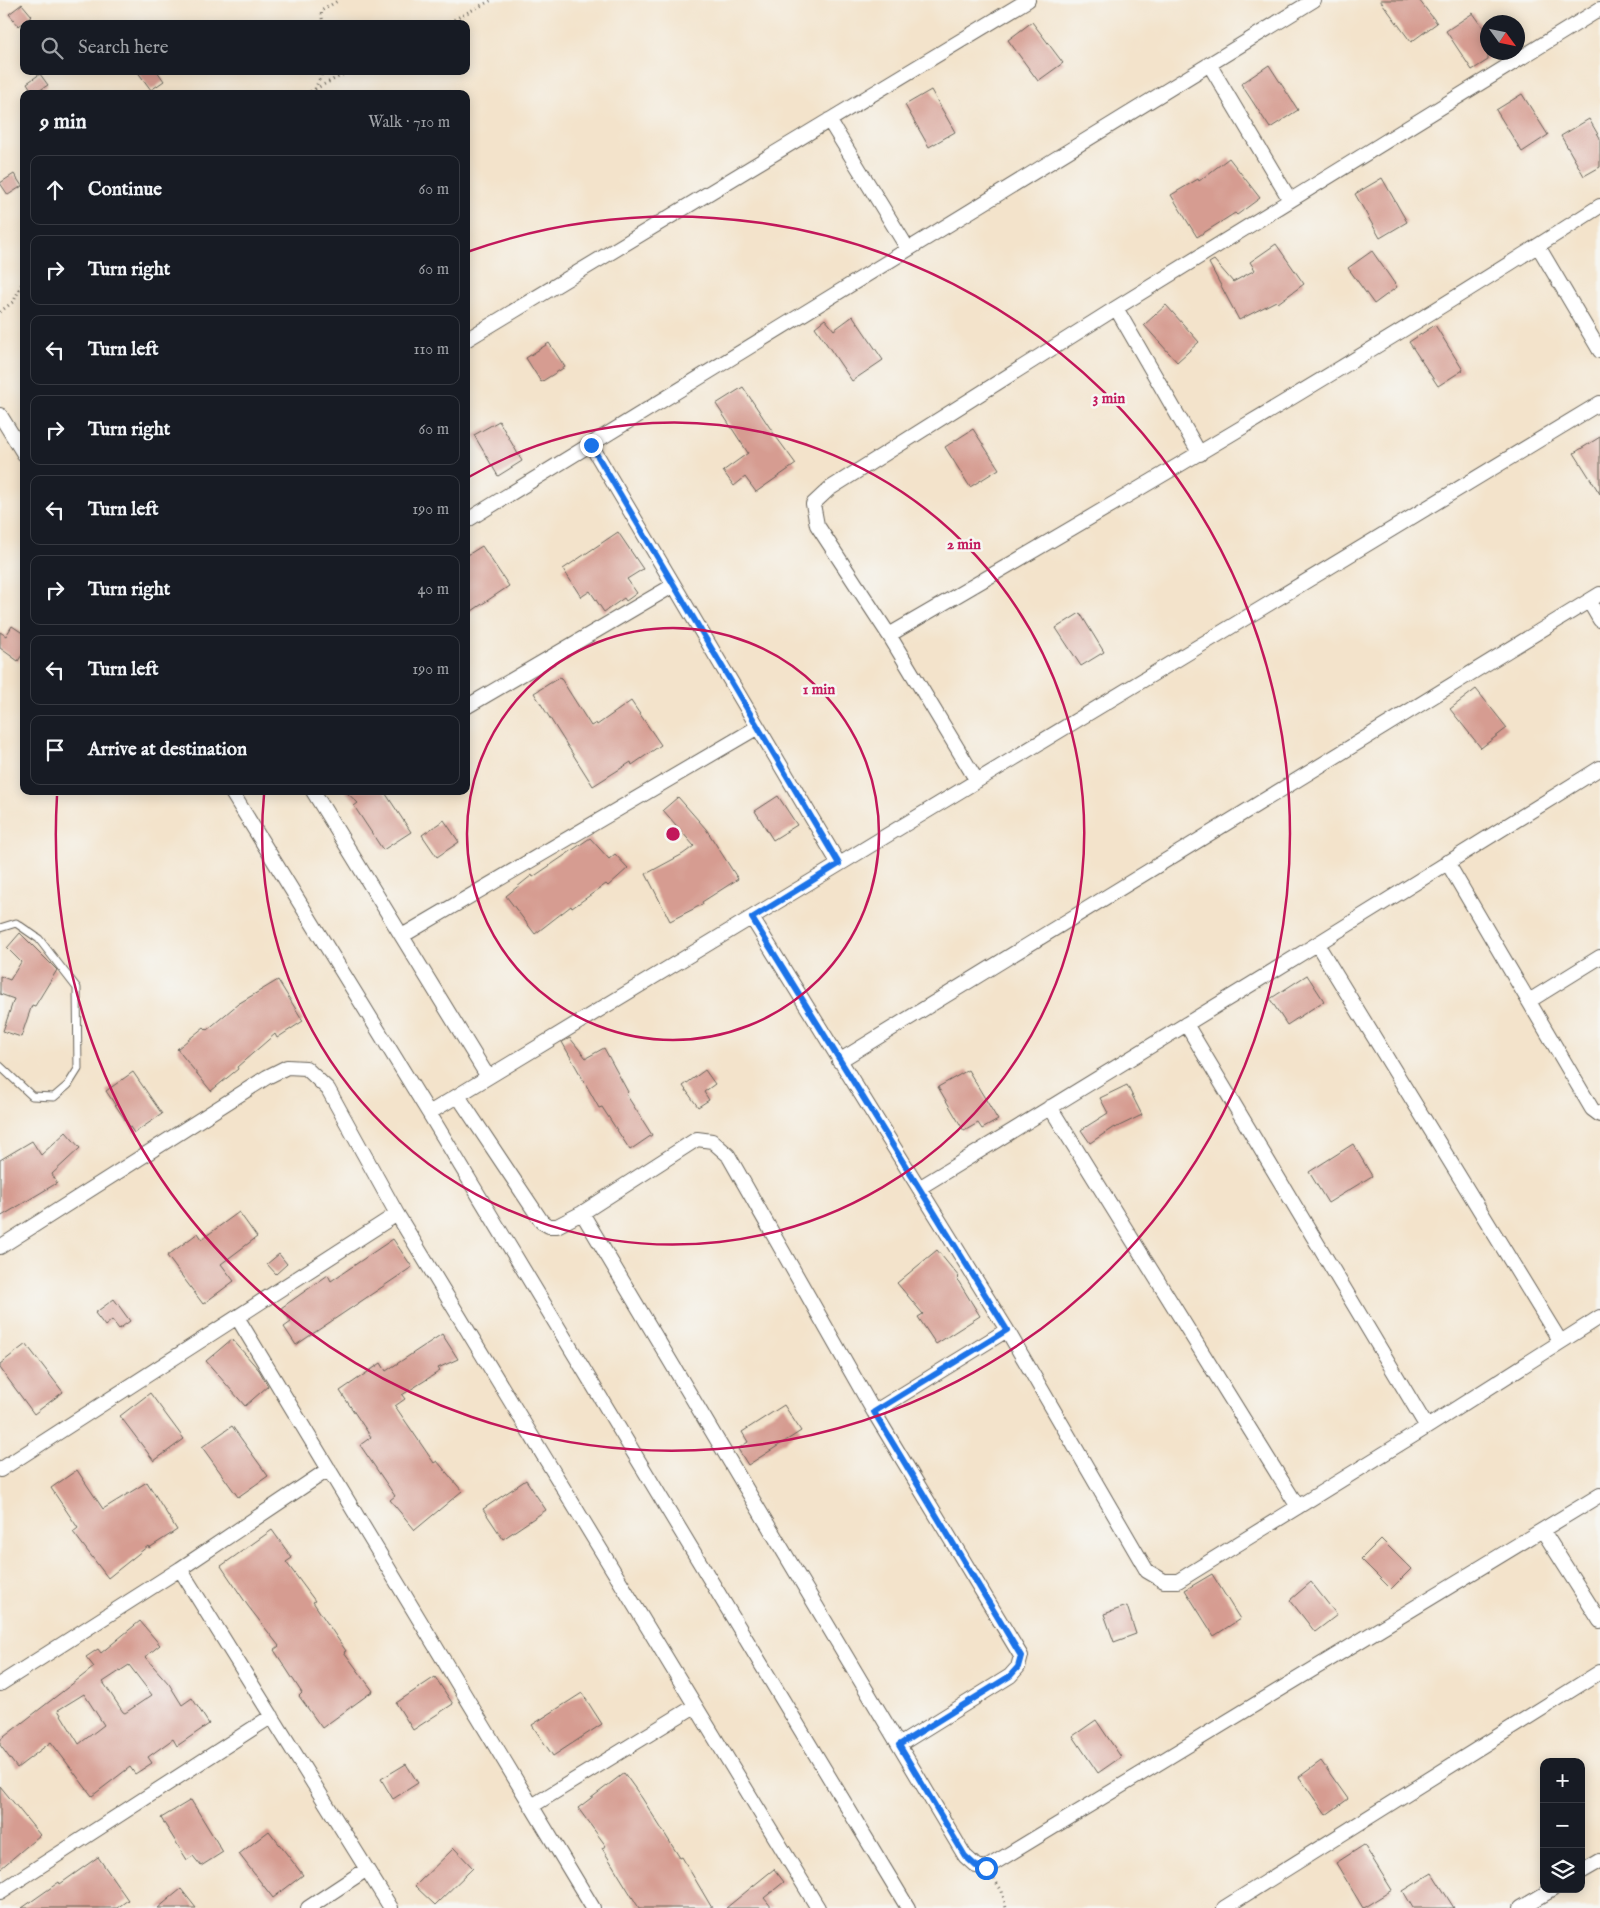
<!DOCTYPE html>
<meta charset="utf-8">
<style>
:root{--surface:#171b24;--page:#242831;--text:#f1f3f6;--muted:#9ea1a6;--line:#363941}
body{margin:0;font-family:"IM FELL English",serif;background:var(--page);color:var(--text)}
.controls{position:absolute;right:15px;bottom:15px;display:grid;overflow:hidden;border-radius:10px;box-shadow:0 2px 12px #0003}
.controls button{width:45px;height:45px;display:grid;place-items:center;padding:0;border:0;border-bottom:1px solid var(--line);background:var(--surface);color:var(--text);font:25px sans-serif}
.compass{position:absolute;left:1480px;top:15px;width:45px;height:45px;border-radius:50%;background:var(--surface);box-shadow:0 2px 12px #0003;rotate:123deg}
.stop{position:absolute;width:15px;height:15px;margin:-11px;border:4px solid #1a73e8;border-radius:50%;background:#fff}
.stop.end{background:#1a73e8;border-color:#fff;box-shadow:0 1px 5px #0008}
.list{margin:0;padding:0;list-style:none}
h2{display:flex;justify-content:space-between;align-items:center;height:65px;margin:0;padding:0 20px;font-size:21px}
h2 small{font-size:16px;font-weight:400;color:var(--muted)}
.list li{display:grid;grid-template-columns:32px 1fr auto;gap:15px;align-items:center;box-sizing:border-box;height:70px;margin:0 10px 10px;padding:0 10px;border:1px solid var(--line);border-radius:10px}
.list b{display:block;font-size:19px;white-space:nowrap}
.list em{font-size:16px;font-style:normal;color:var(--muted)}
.icon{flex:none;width:28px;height:28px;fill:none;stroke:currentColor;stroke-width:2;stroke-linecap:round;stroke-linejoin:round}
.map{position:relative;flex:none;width:1600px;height:1908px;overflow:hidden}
.search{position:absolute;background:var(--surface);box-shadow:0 2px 12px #0003;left:20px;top:20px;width:450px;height:55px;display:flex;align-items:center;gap:12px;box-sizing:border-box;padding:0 18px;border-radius:10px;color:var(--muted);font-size:19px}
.panel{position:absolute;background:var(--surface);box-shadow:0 2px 12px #0003;left:20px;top:90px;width:450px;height:705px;border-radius:10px}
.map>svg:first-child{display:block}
.building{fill:#d69c91;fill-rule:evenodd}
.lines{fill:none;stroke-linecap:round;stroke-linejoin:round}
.service-casing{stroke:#676259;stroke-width:9}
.minor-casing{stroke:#676259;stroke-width:16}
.path{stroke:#676259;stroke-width:3;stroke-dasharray:1 4;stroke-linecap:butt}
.service{stroke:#fff;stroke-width:7}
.minor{stroke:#fff;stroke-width:14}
.route{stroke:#1a73e8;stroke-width:6}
.ring{fill:none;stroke:#c2185b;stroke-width:2.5}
.centre{fill:#c2185b;stroke:#f6f6f2;stroke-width:2.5}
.ring-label{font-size:15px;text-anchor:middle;font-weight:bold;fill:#c2185b;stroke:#f6f6f2;stroke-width:5;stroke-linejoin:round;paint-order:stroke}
</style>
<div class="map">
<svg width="1600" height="1908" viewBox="0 0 1600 1908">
<rect width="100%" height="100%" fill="#f6f6f2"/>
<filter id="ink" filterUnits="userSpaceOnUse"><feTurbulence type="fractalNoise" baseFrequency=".02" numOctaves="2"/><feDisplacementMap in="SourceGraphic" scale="10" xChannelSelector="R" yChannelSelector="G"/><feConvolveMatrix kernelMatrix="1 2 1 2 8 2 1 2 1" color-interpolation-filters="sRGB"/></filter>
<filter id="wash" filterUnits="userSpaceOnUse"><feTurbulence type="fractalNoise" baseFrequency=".0096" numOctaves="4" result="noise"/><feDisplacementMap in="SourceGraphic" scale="20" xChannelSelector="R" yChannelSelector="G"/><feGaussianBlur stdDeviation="1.12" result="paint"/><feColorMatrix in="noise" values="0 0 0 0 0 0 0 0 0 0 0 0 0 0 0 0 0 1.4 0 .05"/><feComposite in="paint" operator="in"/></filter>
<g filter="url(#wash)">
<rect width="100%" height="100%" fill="#f3e3cb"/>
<g id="blocks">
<path class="building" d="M1380,0H1419L1437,23L1411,42Z
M22,4L32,16L19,26L9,14Z
M1473,13L1488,34V60L1472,70L1446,31Z
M1032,22L1063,63L1038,81L1008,40Z
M1269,65L1298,110L1270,128L1241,84Z
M137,71H157L164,81L151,90Z
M40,74L48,85L34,94L27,83Z
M931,90L955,132L929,147L905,105Z
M1522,94L1548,135L1522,152L1496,110Z
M1589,119L1600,138V167L1584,176L1561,136Z
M1229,158L1260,198L1237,215L1235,213L1197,237L1171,195L1198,179L1199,181Z
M14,174L22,186L8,195L0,183Z
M1382,178L1407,222L1380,238L1355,194Z
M1276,244L1304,284L1278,303L1276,301L1239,320L1209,263L1214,260L1233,282L1255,270L1250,262Z
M1372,251L1397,287L1374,304L1348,268Z
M1166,305L1199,342L1177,362L1144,325Z
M853,316L883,360L852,381L815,327L825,319L834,330Z
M1435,325L1463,370L1438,386L1409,342Z
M549,343L565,367L541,382L526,358Z
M743,387L774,434L796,464L756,492L745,477L734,486L723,471L748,453L716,404Z
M499,421L522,461L498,476L474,435Z
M973,429L999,469L970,487L945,447Z
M1600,437V494L1574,453Z
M618,532L643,569L627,579L637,593L626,601L624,598L604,612L590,591L581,597L563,569Z
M482,546L509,586L466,615V556Z
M1080,613L1104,652L1081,666L1056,628Z
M12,626L24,634V652L18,661L0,648V632L6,636Z
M560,677L591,726L596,723L597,725L631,701L661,745L632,765L631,762L593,786L534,693Z
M1476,689L1507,728L1481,748L1450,709Z
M345,791H384L411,832L383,850L354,806L358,803Z
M778,796L797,825L773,840L755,811Z
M678,797L706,829L738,879L702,902L703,904L670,921L646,874L683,854L694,846L663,810Z
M444,820L459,842L437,857L422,835Z
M590,838L609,859L615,854L628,868L608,886L606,884L572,908L571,906L535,934L506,896L532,875L533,877Z
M20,933L57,970L35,1006L32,1005L21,1037L3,1031L14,999L0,994V976L10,980L21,962L7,948Z
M1307,975L1324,1001L1287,1025L1270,999Z
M278,980L303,1021L277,1038L275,1034L237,1067L238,1069L211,1091L177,1049L204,1027L207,1030L238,1004Z
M570,1038L586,1058L604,1048L628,1092L626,1094L652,1135L630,1150L602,1107L599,1108L562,1042Z
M705,1070L715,1084L704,1092L709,1100L698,1107L683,1086Z
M968,1070L998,1120L982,1129L978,1123L964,1131L938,1087Z
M133,1072L162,1114L134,1133L106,1091Z
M1127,1085L1142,1115L1115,1128L1114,1127L1090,1143L1081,1130L1108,1113L1100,1098Z
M66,1132L80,1148L52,1174L57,1183L0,1217V1160L32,1141L41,1155Z
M1353,1144L1372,1176L1328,1203L1309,1172Z
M239,1212L257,1237L221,1264L234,1281L203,1304L167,1256L198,1233L202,1239Z
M393,1239L412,1267L296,1345L284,1327L291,1322L281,1308L328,1275L331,1281Z
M937,1250L959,1277L957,1279L980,1316L936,1344L918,1317L923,1314L897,1283Z
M279,1254L287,1264L276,1274L267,1264Z
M114,1299L130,1321L119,1329L112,1320L105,1326L95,1313Z
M442,1334L458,1359L438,1368L440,1371L402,1395L405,1399L395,1406L434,1463L437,1461L462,1491L415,1530L390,1500L395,1496L360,1445L371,1437L340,1391L381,1363L386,1371Z
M232,1339L259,1370L268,1386L245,1406L206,1361Z
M26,1344L63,1392L34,1414L0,1368V1364Z
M150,1393L184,1439L154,1461L120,1416Z
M784,1405L801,1431L748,1465L738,1449L748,1442L742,1432Z
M232,1426L268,1476L238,1497L202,1447Z
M77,1470L103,1509L147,1482L177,1530L149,1548L148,1546L108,1578L73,1532L78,1528L51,1488Z
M526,1480L546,1510L503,1539L483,1509Z
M272,1530L292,1558L286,1562L315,1601L313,1602L346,1651L344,1652L373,1691L322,1728L299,1696L302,1693L274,1650L279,1646L248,1606L221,1566Z
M1381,1539L1411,1569L1391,1589L1361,1559Z
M1212,1574L1240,1619L1214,1636L1185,1590Z
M1311,1582L1337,1615L1315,1632L1290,1600Z
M1127,1606L1136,1634L1114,1642L1104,1614Z
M140,1621L160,1645L145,1657L169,1684L182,1705L192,1698L209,1724L177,1746L173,1739L148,1757L152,1763L135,1774L130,1767L92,1796L51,1742L17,1768L0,1745V1740L94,1667L86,1657L98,1649L101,1653ZM129,1665L152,1695L125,1713L123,1712L103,1682ZM84,1694L104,1725L79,1744L58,1710Z
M435,1677L453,1704L413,1730L396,1703Z
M582,1693L602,1724L553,1756L532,1725Z
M1096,1720L1121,1757L1098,1773L1073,1736Z
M1321,1761L1348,1799L1326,1815L1299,1777Z
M406,1764L418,1783L393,1799L381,1779Z
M624,1773L642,1798L680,1858L682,1857L712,1908H639L602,1848L606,1846L578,1808Z
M0,1786L40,1835L0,1869Z
M191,1800L223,1852L201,1866L193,1856L187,1860L161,1818Z
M269,1831L303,1875L273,1898L239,1854Z
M1364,1845L1392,1890L1363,1908L1336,1863Z
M454,1848L473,1868L435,1905L415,1886Z
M98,1857L128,1900L117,1908H22L59,1882L60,1884Z
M774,1869L784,1882L764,1898L772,1908H726Z
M1432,1873L1454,1908H1413L1403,1891Z
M181,1889L196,1908H158Z"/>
</g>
</g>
<g filter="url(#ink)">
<use href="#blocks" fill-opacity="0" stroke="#676259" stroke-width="1"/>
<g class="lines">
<defs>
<path id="service" d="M0,928L16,923L39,939L77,988L78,1069L68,1085L54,1097L32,1096L0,1066"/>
<path id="minor" d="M1209,64L1290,200
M829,120L908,249
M1538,246L1600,351
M1116,308L1200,454
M466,340L1028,0
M0,415L24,454
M591,445L839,864
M466,521L1314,0
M1589,601L1600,620
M889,635C1128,496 1367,356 1600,206
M466,707L674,585
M977,781L889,635L817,525L813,504L829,489L1116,308L1600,9
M231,791L429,1113L908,1908
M313,791L488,1077
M1447,862L1592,1109L1600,1115
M752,918L1007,1330L1147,1571L1164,1581H1178L1427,1427L1600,1317
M402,936L758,727
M1317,944L1560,1341
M1529,1001L1600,957
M1186,1024L1427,1427
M839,1061L1600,594
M458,1096L542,1222L549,1226H557L582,1213L697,1139L712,1141L728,1155L874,1412L1021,1656L1018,1667L1010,1676L899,1745
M1050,1107L1298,1507
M429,1113L1600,403
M919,1188L1317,944L1600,768
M582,1213L965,1856L976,1866L986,1868L1600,1495
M0,1247L267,1077L287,1067L306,1068L328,1089L397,1214L818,1908
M237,1317L593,1908
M874,1412L1007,1330
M0,1470L397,1214
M1543,1531L1600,1621
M180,1569L391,1908
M0,1684L180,1569L329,1469
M532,1806L695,1706
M1581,1872L1600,1861
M0,1892L272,1716
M308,1908L367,1869
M1224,1908L1600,1672
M1521,1908L1553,1889"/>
</defs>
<use href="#service" class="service-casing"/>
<use href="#minor" class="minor-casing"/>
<path class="path" d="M323,24L321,11L339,0
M445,24L492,0
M315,89L350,71
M306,94L315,89L323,71
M0,312L14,301L24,279
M994,1879L1002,1891L1006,1908"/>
<use href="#service" class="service"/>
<use href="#minor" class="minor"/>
</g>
</g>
<g class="lines" filter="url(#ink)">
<path class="route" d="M591,445L839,864L752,918L1007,1330L874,1412L1021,1656L1018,1667L1010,1676L899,1745L965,1856L976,1866L986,1868"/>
</g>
<g class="ring">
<circle cx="673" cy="834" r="206"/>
<path d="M467 478A411 411 0 1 1 264 795"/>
<path d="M467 252A617 617 0 1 1 57 796"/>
</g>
<circle cx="673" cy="834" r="8" class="centre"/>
<g class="ring-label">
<text x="1109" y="403">3 min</text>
<text x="964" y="549">2 min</text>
<text x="819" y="694">1 min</text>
</g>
</svg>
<div class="controls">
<button>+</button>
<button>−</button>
<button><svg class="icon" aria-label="layers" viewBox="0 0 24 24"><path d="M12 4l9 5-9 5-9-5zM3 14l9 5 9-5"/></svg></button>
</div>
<svg class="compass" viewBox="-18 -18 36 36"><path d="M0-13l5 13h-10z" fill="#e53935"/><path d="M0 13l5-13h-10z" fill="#9ea1a6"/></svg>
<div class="stop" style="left:986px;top:1868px"></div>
<div class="stop end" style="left:591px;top:445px"></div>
<div class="search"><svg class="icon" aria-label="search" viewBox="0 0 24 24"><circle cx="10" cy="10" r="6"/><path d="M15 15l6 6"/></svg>Search here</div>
<section class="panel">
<h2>9 min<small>Walk · 710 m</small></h2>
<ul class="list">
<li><svg class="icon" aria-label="ahead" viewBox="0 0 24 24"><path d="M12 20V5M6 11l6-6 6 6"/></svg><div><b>Continue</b></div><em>60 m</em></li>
<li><svg class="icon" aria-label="right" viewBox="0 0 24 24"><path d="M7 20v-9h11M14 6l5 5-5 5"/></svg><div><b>Turn right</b></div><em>60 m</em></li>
<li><svg class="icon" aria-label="left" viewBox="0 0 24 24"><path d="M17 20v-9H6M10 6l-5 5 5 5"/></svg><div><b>Turn left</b></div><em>110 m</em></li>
<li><svg class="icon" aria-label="right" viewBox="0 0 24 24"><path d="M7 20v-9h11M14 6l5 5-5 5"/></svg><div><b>Turn right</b></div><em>60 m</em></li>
<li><svg class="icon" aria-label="left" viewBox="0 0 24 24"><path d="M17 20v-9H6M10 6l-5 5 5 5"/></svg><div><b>Turn left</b></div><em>190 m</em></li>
<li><svg class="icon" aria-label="right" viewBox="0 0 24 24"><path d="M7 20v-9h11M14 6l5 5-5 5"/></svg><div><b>Turn right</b></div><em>40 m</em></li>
<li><svg class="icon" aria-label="left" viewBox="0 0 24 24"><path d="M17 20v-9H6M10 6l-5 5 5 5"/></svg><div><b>Turn left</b></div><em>190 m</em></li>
<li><svg class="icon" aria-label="arrive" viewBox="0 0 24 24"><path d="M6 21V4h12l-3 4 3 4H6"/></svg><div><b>Arrive at destination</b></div></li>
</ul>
</section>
</div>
